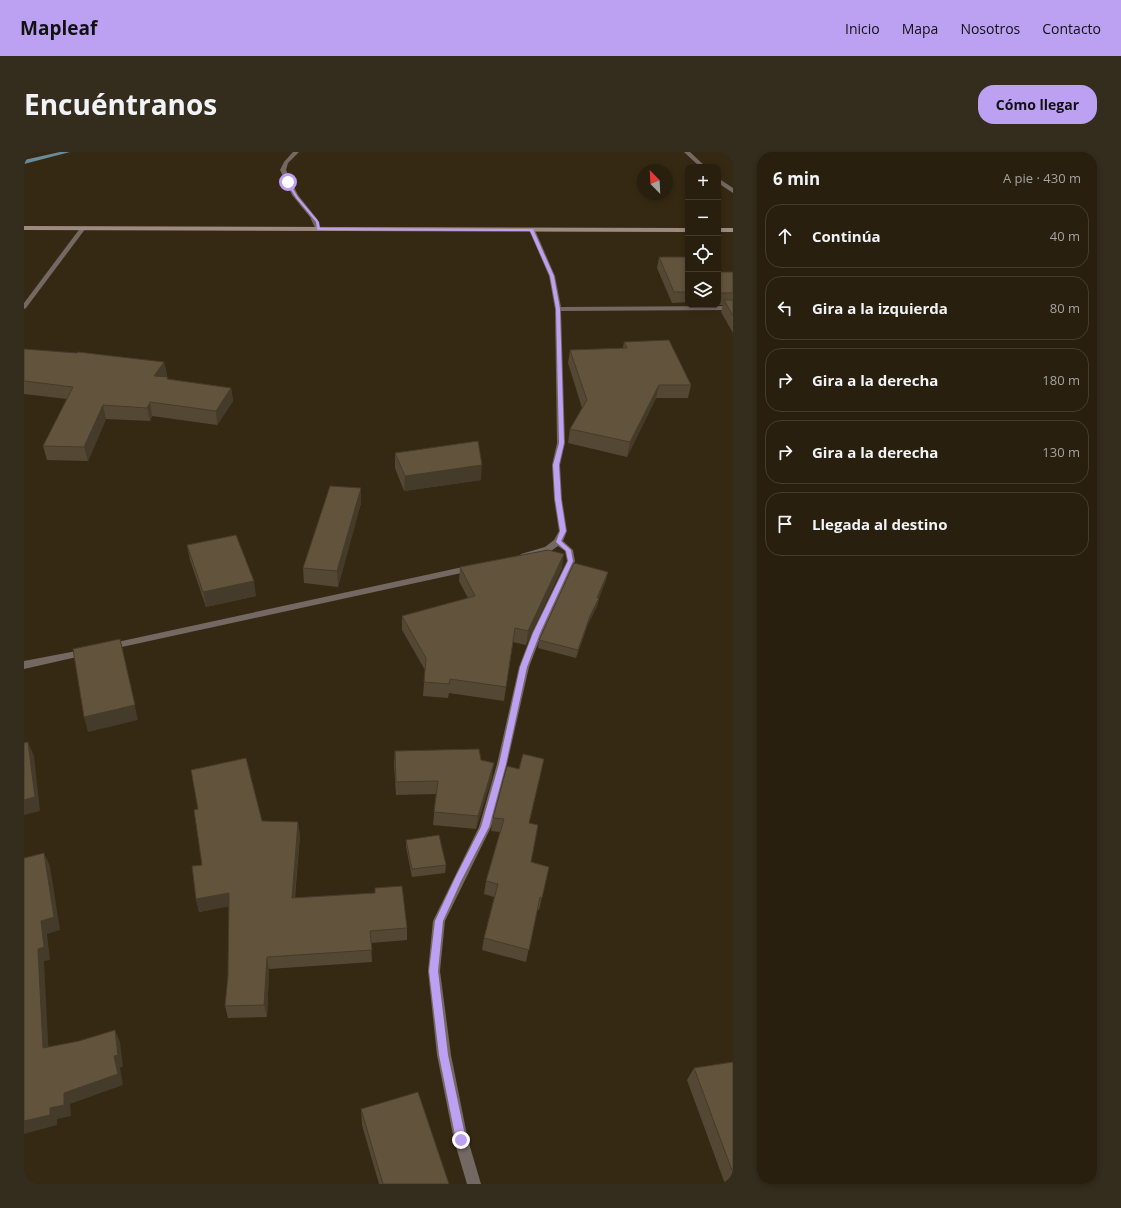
<!DOCTYPE html>
<html lang="es">
<meta charset="utf-8">
<style>
:root{--surface:#281f0e;--page:#342c1c;--text:#f1f3f6;--muted:#a5a29e;--line:#443d2e;--accent:#bca0f2}
body{margin:0;font-family:"Open Sans",sans-serif;background:var(--page);color:var(--text)}
.controls{position:absolute;right:12px;top:12px;display:grid;overflow:hidden;border-radius:8px;box-shadow:0 2px 6px #0003}
.controls button{width:36px;height:36px;display:grid;place-items:center;padding:0;border:0;border-bottom:1px solid var(--line);background:var(--surface);color:var(--text);font:20px sans-serif}
.compass{position:absolute;left:613px;top:12px;width:36px;height:36px;border-radius:50%;background:var(--surface);box-shadow:0 2px 6px #0003;rotate:336deg}
.stop{position:absolute;width:12px;height:12px;margin:-9px;border:3px solid #bca0f2;border-radius:50%;background:#fff}
.stop.end{background:#bca0f2;border-color:#fff;box-shadow:0 1px 4px #0008}
.list{margin:0;padding:0;list-style:none}
h2{display:flex;justify-content:space-between;align-items:center;height:52px;margin:0;padding:0 16px;font-size:17px}
h2 small{font-size:13px;font-weight:400;color:var(--muted)}
.list li{display:grid;grid-template-columns:26px 1fr auto;gap:12px;align-items:center;box-sizing:border-box;height:64px;margin:0 8px 8px;padding:0 8px;border:1px solid var(--line);border-radius:16px}
.list b{display:block;font-size:15px;white-space:nowrap}
.list em{font-size:13px;font-style:normal;color:var(--muted)}
.icon{flex:none;width:22px;height:22px;fill:none;stroke:currentColor;stroke-width:2;stroke-linecap:round;stroke-linejoin:round}
.map{position:relative;flex:none;width:709px;height:1032px;overflow:hidden;border-radius:16px}
header{display:flex;align-items:center;gap:24px;box-sizing:border-box;height:56px;padding:0 20px;background:var(--accent);color:#111}
header strong{font-size:19px}
nav{display:flex;gap:22px;margin-inline-start:auto;font-size:14px}
.intro{display:flex;align-items:center;justify-content:space-between;box-sizing:border-box;height:96px;padding:0 24px}
h1{margin:0;font-size:28px}
.button{padding:10px 18px;border-radius:16px;background:var(--accent);color:#111;font-size:14px;font-weight:700}
main{display:flex;gap:24px;padding:0 24px}
aside{flex:1;background:var(--surface);border-radius:16px;box-shadow:0 2px 6px #0003}
.map>svg:first-child{display:block}
.lines{fill:none;stroke-linecap:round;stroke-linejoin:round}
.stream{fill:#688c99;fill-rule:evenodd}
.street{fill:#746862;fill-rule:evenodd}
.secondary{fill:#9e8a81;fill-rule:evenodd}
.wall{fill:#544834}
.shaded-wall{fill:#453b2a}
.building{fill:#62543c;stroke:#453b2a}
.route{fill:#bca0f2}
</style>
<header>
<strong>Mapleaf</strong>
<nav><a>Inicio</a><a>Mapa</a><a>Nosotros</a><a>Contacto</a></nav>
</header>
<div class="intro"><h1>Encuéntranos</h1><a class="button">Cómo llegar</a></div>
<main>
<div class="map">
<svg width="709" height="1032" viewBox="0 0 709 1032">
<rect width="100%" height="100%" fill="#362913"/>
<g class="lines">
<path class="stream" d="M36,0H46L0,12V8Z"/>
<path class="street" d="M269,0H275L264,11L262,18L274,43L294,68L296,78H292L286,65L268,43L256,18L260,10Z
M660,0H666L682,15H676Z
M694,26L709,36V41L694,31Z
M57,75L62,76L2,156L0,157V151Z
M508,76L511,78L531,124L537,155L709,154V158L537,159L541,291L536,313L538,347L543,379L539,389L549,398L551,409L518,481L505,515L483,612L467,675L421,769L416,819L427,903L444,988L457,1032H443L430,988L413,903L404,819L409,769L455,675L473,612L495,515L508,481L543,409L541,399L534,394L527,399L500,407L496,404L497,402L521,395L530,388L535,379L530,347L528,313L533,291L531,157L525,124L505,78Z
M448,413L453,416L451,418L84,498L79,495L84,492Z
M63,497L66,498L68,500L66,502L0,517V509Z"/>
<path class="secondary" d="M0,74L664,76V80L0,78Z
M694,76H709V80H694Z"/>
</g>
<path class="wall" d="M635,105L664,109V150L648,151L633,116Z
M694,120H709V181L697,160L699,153H694Z
M600,190L667,233L664,246H632L603,305L544,291L546,277L558,256L544,211L546,198L599,196Z
M0,197L140,210L143,223L141,225H144V227L207,236L209,249L193,273L128,264L126,269L82,267L64,309L23,308L19,294L43,247L0,242Z
M371,301L457,328L380,339L371,316Z
M337,351L314,435L280,431L279,416Z
M163,393L232,444L182,455L166,408Z
M436,415L538,416L502,493L489,490L480,549L425,541L424,546L399,544L401,518L378,478V464L444,446L435,429Z
M584,420L582,428L575,446L573,454L564,472L552,506L514,496L515,488Z
M371,599L457,608L468,625L452,677L409,673L412,642L372,643L370,612Z
M520,607L505,672L507,710L525,715L515,758L513,757L502,810L458,798L460,786L470,745L460,742L462,729L476,680L467,679L469,666L495,617Z
M174,657L238,669L276,683L271,746L351,741V736L383,776V788L347,791L348,810L245,817L243,865L204,866L201,854L204,824L205,754L175,760L172,747L178,713Z
M382,688L422,713L421,721L388,725L382,695Z
M709,910V1032H701L663,928L670,916Z
M337,957L425,1032H355L338,973Z"/>
<path class="shaded-wall" d="M140,210L143,223L133,237L130,224Z
M635,233L632,246L603,305L606,290Z
M207,236L209,249L193,273L192,259Z
M126,250L128,264L126,269L123,256Z
M79,253L82,267L64,309L60,295Z
M458,313L457,328L380,339L381,324Z
M337,336V351L314,435L313,419Z
M540,402L538,416L502,493L504,479Z
M584,420L582,428L574,449L575,446L573,454L564,472L552,506L554,498L566,464Z
M230,429L232,444L182,455L179,440Z
M96,487L114,568L64,580L60,565Z
M4,590L10,604L16,659L0,663V648Z
M470,611L468,625L452,677L454,664Z
M274,670L276,683L269,759L268,746Z
M20,701L26,714L36,778L23,782L26,808L20,809L25,908L19,896L14,797L17,769Z
M205,741L207,754L175,760L172,747Z
M243,805L245,817L243,865L240,853Z
M91,878L96,890L99,914L96,916L99,933L46,952L47,964L33,967V973L0,982V969L26,956L40,941L90,904Z"/>
<path class="building" d="M635,105H662L664,109V140H650Z
M694,120H709V141H696L694,138Z
M700,148H709V164Z
M645,188L667,233H635L606,290L546,277L563,248L546,198L603,196L600,190Z
M0,197L53,201L54,200L140,210L130,224L144,225L143,227L207,236L192,259L126,250L123,256L79,253L60,295L19,294L49,235L0,229Z
M454,289L458,313L381,324L371,301Z
M306,334L337,336L313,419L279,416Z
M212,383L230,429L179,440L163,393Z
M524,398L540,402L504,479L491,476L482,535L426,527L425,532L400,530L402,506L378,464L451,444L436,415Z
M550,411L584,420L573,446H575L566,464L554,498L515,488Z
M96,487L111,553L60,565L49,497Z
M4,590L11,645L0,648V591Z
M455,597L457,608L470,611L454,664L410,660L414,629L372,630L371,599Z
M499,602L520,607L505,671L514,673L507,710L525,715L518,746L516,745L505,798L460,786L474,732L462,729L480,667L469,666L483,614L495,617Z
M222,606L238,669L274,670L268,746L351,741V736L378,734L383,776L346,779L348,798L243,805L240,853L201,854L204,824L205,741L172,747L168,714L178,713L170,658L174,657L167,618Z
M415,683L422,713L388,717L382,688Z
M20,701L30,765L17,769L20,795L14,797L19,896L55,889L91,878L94,903L90,904L94,922L40,941V953L26,956V963L0,969V706Z
M709,910V1021L670,916Z
M394,940L425,1032H359L337,957Z"/>
<path class="route" d="M262,30H265L274,45L295,70L296,76L509,77L530,124L536,157L540,291L535,313L537,347L542,379L537,389L547,398L549,409L516,481L503,515L482,612L465,675L437,729L419,769L414,819L424,903L442,988L440,991L437,993L434,991L432,988L415,903L405,819L411,769L431,726L457,675L475,612L496,515L509,481L544,409L542,399L532,390L536,379L531,347L529,313L535,291L532,157L526,124L506,79L294,78L293,77L292,70L272,46Z"/>
</svg>
<div class="controls">
<button>+</button>
<button>−</button>
<button><svg class="icon" aria-label="locate" viewBox="0 0 24 24"><circle cx="12" cy="12" r="6"/><path d="M12 2v4M12 18v4M2 12h4M18 12h4"/></svg></button>
<button><svg class="icon" aria-label="layers" viewBox="0 0 24 24"><path d="M12 4l9 5-9 5-9-5zM3 14l9 5 9-5"/></svg></button>
</div>
<svg class="compass" viewBox="-18 -18 36 36"><path d="M0-13l5 13h-10z" fill="#e53935"/><path d="M0 13l5-13h-10z" fill="#a5a29e"/></svg>
<div class="stop" style="left:264px;top:30px"></div>
<div class="stop end" style="left:437px;top:988px"></div>
</div>
<aside>
<h2>6 min<small>A pie · 430 m</small></h2>
<ul class="list">
<li><svg class="icon" aria-label="ahead" viewBox="0 0 24 24"><path d="M12 20V5M6 11l6-6 6 6"/></svg><div><b>Continúa</b></div><em>40 m</em></li>
<li><svg class="icon" aria-label="left" viewBox="0 0 24 24"><path d="M17 20v-9H6M10 6l-5 5 5 5"/></svg><div><b>Gira a la izquierda</b></div><em>80 m</em></li>
<li><svg class="icon" aria-label="right" viewBox="0 0 24 24"><path d="M7 20v-9h11M14 6l5 5-5 5"/></svg><div><b>Gira a la derecha</b></div><em>180 m</em></li>
<li><svg class="icon" aria-label="right" viewBox="0 0 24 24"><path d="M7 20v-9h11M14 6l5 5-5 5"/></svg><div><b>Gira a la derecha</b></div><em>130 m</em></li>
<li><svg class="icon" aria-label="arrive" viewBox="0 0 24 24"><path d="M6 21V4h12l-3 4 3 4H6"/></svg><div><b>Llegada al destino</b></div></li>
</ul>
</aside>
</main>
